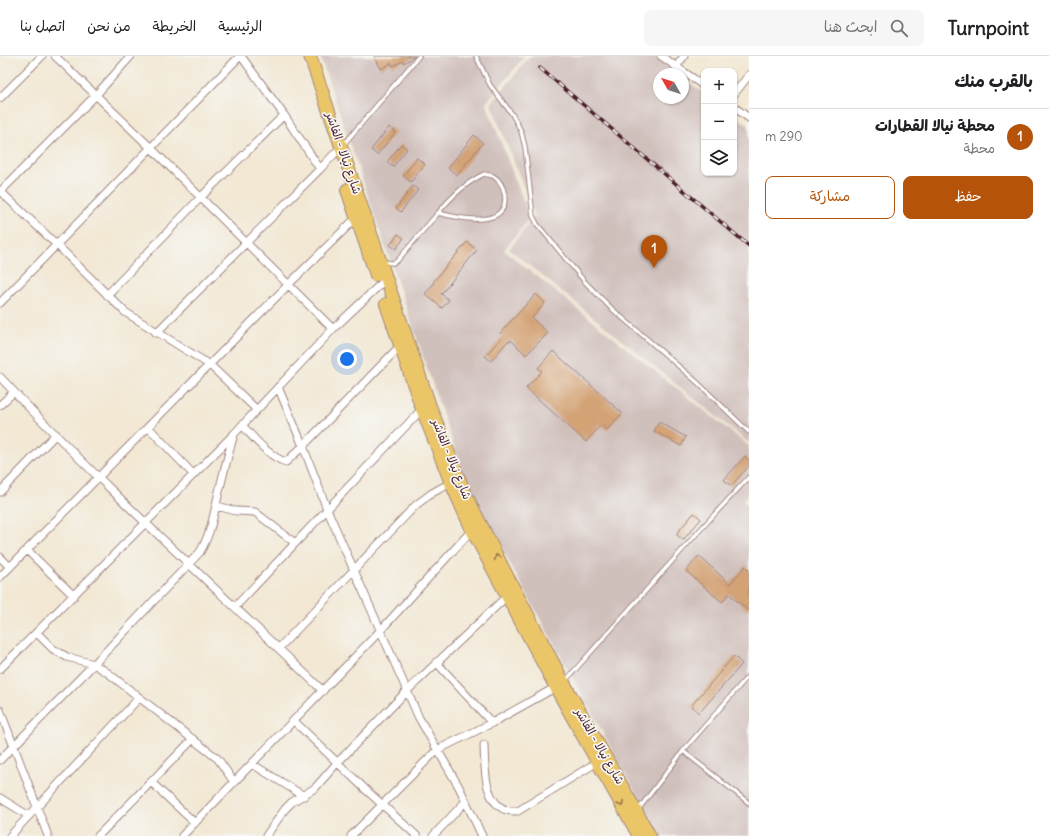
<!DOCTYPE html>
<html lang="ar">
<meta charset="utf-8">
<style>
:root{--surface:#fff;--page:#f6f6f6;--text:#202124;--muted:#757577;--line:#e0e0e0;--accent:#b45309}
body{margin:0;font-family:Delius,"Playpen Sans Arabic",sans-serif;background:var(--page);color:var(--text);direction:rtl}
.controls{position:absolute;right:12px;top:12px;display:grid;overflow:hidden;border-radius:8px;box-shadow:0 1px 3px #0004}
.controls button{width:36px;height:36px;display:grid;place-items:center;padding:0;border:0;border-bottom:1px solid var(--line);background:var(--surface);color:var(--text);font:20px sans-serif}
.compass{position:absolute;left:653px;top:12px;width:36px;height:36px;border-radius:50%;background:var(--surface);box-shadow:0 1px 3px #0004;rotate:309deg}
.you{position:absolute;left:347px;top:303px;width:14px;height:14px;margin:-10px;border:3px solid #fff;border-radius:50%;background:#1a73e8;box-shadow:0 0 0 6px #1a73e833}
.badge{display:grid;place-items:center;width:26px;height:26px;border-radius:50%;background:var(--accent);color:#fff;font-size:13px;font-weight:700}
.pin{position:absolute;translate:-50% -33px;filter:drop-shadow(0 1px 2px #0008)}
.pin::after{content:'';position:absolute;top:21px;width:14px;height:12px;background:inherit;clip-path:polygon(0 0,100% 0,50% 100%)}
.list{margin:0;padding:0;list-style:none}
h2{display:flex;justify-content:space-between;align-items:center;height:52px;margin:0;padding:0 16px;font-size:17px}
h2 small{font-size:13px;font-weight:400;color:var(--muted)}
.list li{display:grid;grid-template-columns:26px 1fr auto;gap:12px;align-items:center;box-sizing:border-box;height:56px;padding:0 16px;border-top:1px solid var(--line)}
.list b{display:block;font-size:15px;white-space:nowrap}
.list p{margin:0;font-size:13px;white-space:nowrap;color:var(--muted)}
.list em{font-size:13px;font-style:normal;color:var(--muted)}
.actions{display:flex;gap:8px;padding:12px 16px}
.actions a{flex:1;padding:9px 0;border:1px solid var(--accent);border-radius:8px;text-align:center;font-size:14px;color:var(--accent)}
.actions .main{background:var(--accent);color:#fff}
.icon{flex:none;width:22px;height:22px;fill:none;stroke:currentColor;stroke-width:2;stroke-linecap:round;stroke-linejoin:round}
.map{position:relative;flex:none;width:749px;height:780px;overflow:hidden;direction:ltr}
header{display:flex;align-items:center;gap:24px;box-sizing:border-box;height:56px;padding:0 20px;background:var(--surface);border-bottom:1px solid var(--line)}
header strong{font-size:19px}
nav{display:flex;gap:22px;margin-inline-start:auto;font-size:14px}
.search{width:280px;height:36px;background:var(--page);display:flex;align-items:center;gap:10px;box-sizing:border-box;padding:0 14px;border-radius:8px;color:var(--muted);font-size:15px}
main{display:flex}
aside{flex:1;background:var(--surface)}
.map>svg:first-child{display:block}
.industrial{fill:#d0c0bc}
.building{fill:#d3a274}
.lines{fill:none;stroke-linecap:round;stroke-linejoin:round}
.lane-casing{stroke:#9e8480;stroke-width:5.5}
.street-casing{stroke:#9e8480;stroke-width:9}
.highway-casing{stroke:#9e8480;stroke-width:14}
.lane{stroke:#fff;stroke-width:3.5}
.street{stroke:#fff;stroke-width:7}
.highway{stroke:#ebc669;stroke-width:12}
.rail-casing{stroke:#4a1f2b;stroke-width:3.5}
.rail{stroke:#f6f6f2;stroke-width:2;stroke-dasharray:6;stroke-linecap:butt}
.oneway{stroke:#9a724a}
.labels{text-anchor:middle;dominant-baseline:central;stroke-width:3.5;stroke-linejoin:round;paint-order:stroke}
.street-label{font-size:12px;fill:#4a1f2b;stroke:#f6f6f2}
</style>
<header>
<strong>Turnpoint</strong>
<div class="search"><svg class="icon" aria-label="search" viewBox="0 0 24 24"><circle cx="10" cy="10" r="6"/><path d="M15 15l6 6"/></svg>ابحث هنا</div>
<nav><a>الرئيسية</a><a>الخريطة</a><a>من نحن</a><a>اتصل بنا</a></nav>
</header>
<main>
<aside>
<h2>بالقرب منك<small></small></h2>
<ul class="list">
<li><span class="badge">1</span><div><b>محطة نيالا القطارات</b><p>محطة</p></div><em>290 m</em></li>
</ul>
<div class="actions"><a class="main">حفظ</a><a>مشاركة</a></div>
</aside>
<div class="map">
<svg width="749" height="780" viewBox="0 0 749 780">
<rect width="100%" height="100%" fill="#f6f6f2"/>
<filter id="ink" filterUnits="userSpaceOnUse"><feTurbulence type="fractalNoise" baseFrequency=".025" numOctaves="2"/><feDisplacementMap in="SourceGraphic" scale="8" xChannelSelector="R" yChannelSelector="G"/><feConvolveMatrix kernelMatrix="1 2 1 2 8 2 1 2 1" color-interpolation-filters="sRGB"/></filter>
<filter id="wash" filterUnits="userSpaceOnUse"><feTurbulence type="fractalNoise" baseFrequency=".012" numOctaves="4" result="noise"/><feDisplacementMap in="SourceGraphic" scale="16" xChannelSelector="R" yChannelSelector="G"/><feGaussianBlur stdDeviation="0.9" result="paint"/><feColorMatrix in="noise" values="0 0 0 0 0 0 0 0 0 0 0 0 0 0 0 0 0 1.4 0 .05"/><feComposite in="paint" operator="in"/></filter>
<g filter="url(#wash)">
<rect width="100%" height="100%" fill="#f2e8d4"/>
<path class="industrial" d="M320,0H525L486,47L530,162L504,194L749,390V437L743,445L749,451V780H661L644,752L467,429Z
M530,0H653L678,18H659V42H683V22L704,37V117H734V59L749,70V387L509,193L535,160L491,48Z"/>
<g id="blocks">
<path class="building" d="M374,0H415L404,7L403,5L393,10L391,7L381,13Z
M389,71L396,76L377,99L371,94Z
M474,79L483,87L457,119L448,112Z
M401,88L407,93L393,111L387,106Z
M417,102L425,108L411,126L403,120Z
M413,130L418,134L401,156L396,152Z
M398,178L404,182L396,193L390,189Z
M467,186L477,194L441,238L449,244L442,252L425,238L434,227L433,226Z
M536,238L545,247L532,262L548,277L526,299L511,284L510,286L508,285L491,305L485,300L503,280L500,277Z
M553,295L622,357L607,374L601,369L586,386L526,332L542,315L538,312Z
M659,366L686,381L681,390L654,375Z
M745,400L749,404V410L731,430L724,424Z
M694,457L701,463L683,484L676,478Z
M699,500L730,528L745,510L749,514V555L729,538L722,546L686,515Z
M734,600L742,608L699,657L691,650Z"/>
</g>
</g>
<g filter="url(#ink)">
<use href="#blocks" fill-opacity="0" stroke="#9e8480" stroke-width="1"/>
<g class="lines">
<defs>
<path id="lane" d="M476,0L490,29L512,58L521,75L525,91L533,160L537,168L585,226L611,252L697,326L749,376
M343,89L419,0
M484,118C487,119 491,119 493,120C505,127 510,149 498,158C483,168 454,161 438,157C451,141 465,127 484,118Z
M383,206L393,207L397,205L438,157
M566,624L700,474L749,421
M683,695L749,619
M638,754L683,695L749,747"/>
<path id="street" d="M55,0L151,92L333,273
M241,0L284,59L320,113L341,91
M661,0L704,30
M676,11L684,0
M734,38L749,19
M0,42L42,0
M734,51L749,62
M0,135L57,189L125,256L210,309L256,353
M0,136L96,39L131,0
M107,239L201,141L284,59
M0,247L240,0
M156,277L320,113
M0,321C103,431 215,531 323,635
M278,331L303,390L327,453L419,662L459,731L482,780
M0,349L14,336
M242,369C253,381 270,402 286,406L303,390L400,290
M148,371L193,418
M0,436L56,378
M217,450L236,455L255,456L295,487
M27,494L74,540
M0,501L10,511
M0,521L288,229L356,162
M235,551L422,353
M37,577L53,593L67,601L94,608L108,617L218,703L234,726
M279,592L416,449L432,437L454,425
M436,606L492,667
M0,613L234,378L333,273L386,223
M0,654L48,780
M294,665L365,733L417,780
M484,689C485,710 483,745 506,754C509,755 514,755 518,755L599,705
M0,704L94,608L200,496C212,476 214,455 220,432C224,414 229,396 234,378
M252,708L304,740
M151,726L195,767
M0,742L29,760
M10,780L139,642
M98,780L193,683
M182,780L380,575L472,474
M266,780L285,753L292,746L315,732L337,707L407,635L507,540
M351,780L437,694L492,667L558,630
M433,780L466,745"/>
<path id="highway" d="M310,0L430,350L464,435L505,516L564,627L650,780
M347,134L376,219
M386,248L422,353L451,427L472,474L561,641L639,780"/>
</defs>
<use href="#lane" class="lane-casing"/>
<use href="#street" class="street-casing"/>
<use href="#highway" class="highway-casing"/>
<use href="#lane" class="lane"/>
<use href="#street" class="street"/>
<use href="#highway" class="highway"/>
<defs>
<path id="rail" d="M540,12L749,190"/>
</defs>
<use href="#rail" class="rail-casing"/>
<use href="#rail" class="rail"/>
</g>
<defs><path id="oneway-chevron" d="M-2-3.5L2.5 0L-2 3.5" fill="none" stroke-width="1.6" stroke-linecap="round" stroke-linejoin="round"/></defs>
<g class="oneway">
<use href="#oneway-chevron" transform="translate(497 501) rotate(-117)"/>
<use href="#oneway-chevron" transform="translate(621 748) rotate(61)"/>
</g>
</g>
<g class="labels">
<g class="street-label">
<text transform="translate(344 97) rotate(71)">شارع نيالا - الفاشر</text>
<text transform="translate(452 403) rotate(68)">شارع نيالا - الفاشر</text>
<text transform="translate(600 690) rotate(60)">شارع نيالا - الفاشر</text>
</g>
</g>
</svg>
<div class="controls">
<button>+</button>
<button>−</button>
<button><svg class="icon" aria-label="layers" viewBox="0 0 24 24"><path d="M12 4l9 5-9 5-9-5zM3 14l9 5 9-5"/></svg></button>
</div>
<svg class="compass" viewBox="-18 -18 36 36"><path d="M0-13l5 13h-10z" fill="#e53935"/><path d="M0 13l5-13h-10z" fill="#757577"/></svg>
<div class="you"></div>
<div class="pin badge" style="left:654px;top:212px">1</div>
</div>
</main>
